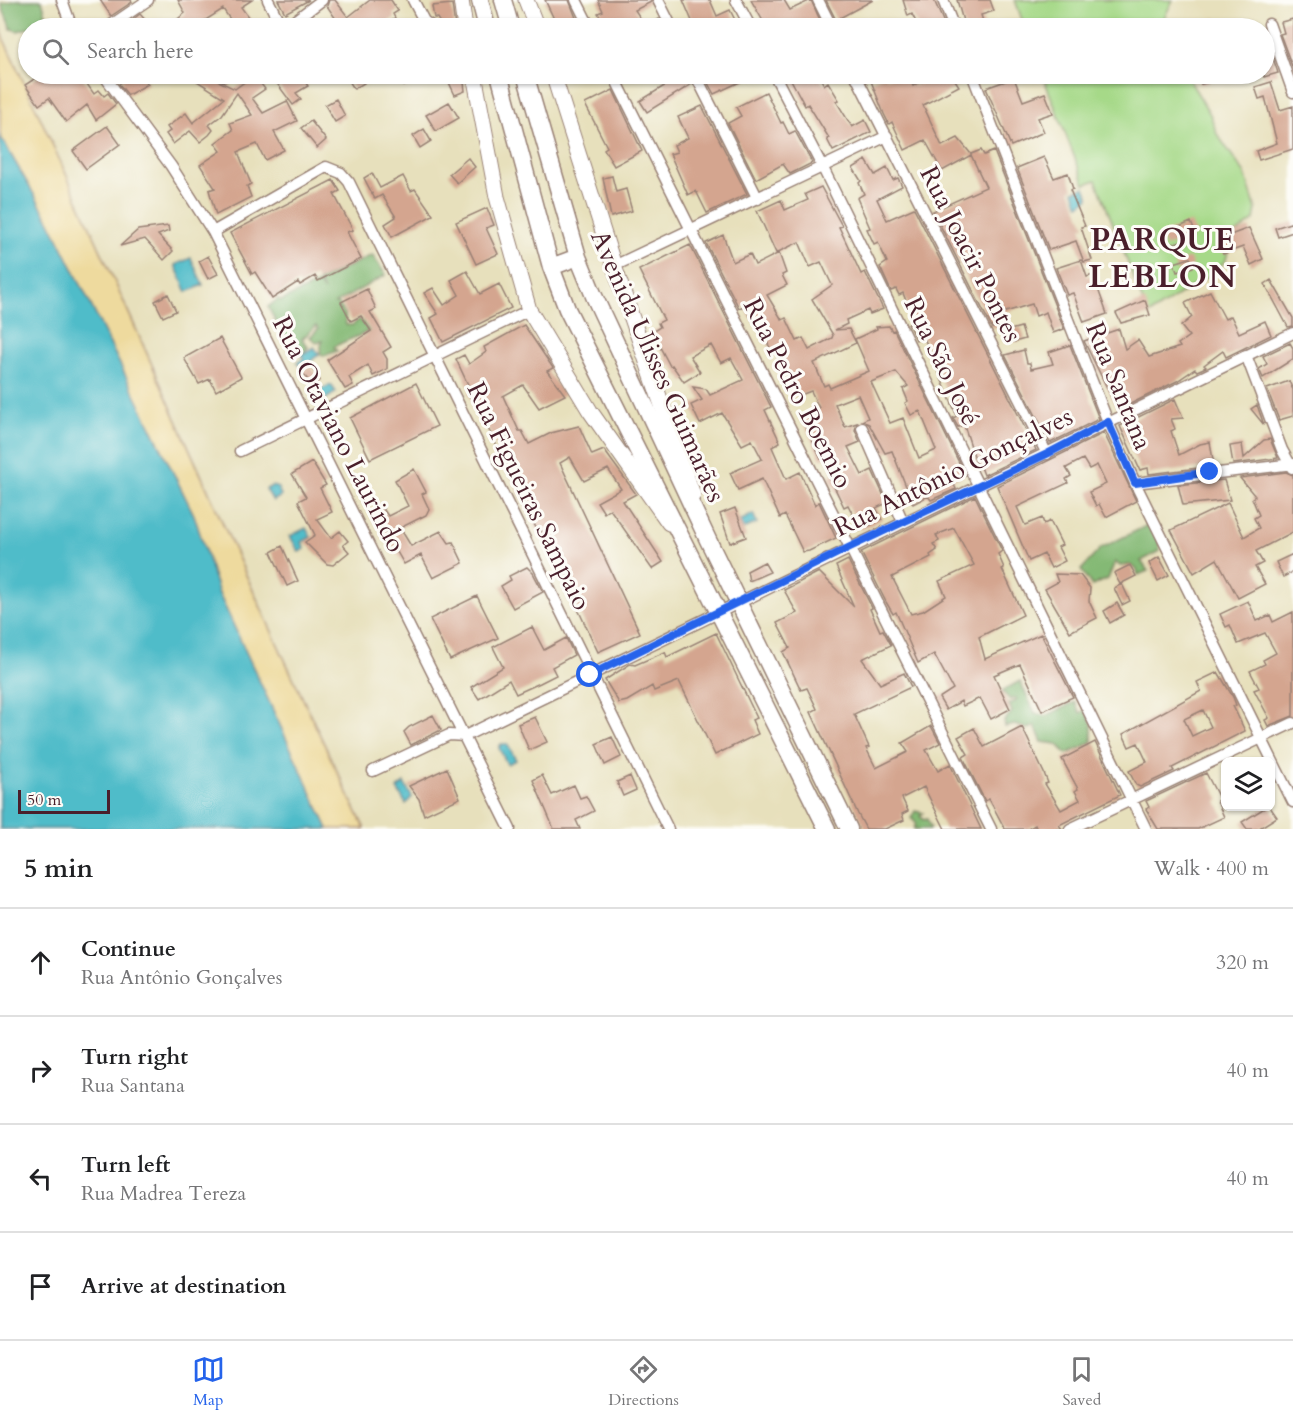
<!DOCTYPE html>
<meta charset="utf-8">
<style>
:root{--surface:#fff;--page:#f6f6f6;--text:#202124;--muted:#757577;--line:#e0e0e0;--accent:#2563eb}
body{margin:0;font-family:Cardo,serif;background:var(--page);color:var(--text)}
.controls{position:absolute;right:18px;bottom:18px;display:grid;overflow:hidden;border-radius:9px;box-shadow:0 2px 4px #0004}
.controls button{width:54px;height:54px;display:grid;place-items:center;padding:0;border:0;border-bottom:2px solid var(--line);background:var(--surface);color:var(--text);font:30px sans-serif}
.scale{position:absolute;left:18px;bottom:15px;width:92px;box-sizing:border-box;padding-left:6px;border:3px solid #4a1f2b;border-top:0;font-size:16px;line-height:21px;white-space:nowrap;color:#4a1f2b;-webkit-text-stroke:4px #fdfcf7;paint-order:stroke}
.stop{position:absolute;width:18px;height:18px;margin:-14px;border:4px solid #2563eb;border-radius:50%;background:#fff}
.stop.end{background:#2563eb;border-color:#fff;box-shadow:0 2px 6px #0008}
.list{margin:0;padding:0;list-style:none}
h2{display:flex;justify-content:space-between;align-items:center;height:78px;margin:0;padding:0 24px;font-size:26px}
h2 small{font-size:20px;font-weight:400;color:var(--muted)}
.list li{display:grid;grid-template-columns:39px 1fr auto;gap:18px;align-items:center;box-sizing:border-box;height:108px;padding:0 24px;border-top:2px solid var(--line)}
.list b{display:block;font-size:22px;white-space:nowrap}
.list p{margin:0;font-size:20px;white-space:nowrap;color:var(--muted)}
.list em{font-size:20px;font-style:normal;color:var(--muted)}
.icon{flex:none;width:33px;height:33px;fill:none;stroke:currentColor;stroke-width:2;stroke-linecap:round;stroke-linejoin:round}
.map{position:relative;flex:none;width:1293px;height:829px;overflow:hidden}
.search{position:absolute;background:var(--surface);box-shadow:0 2px 4px #0004;left:18px;right:18px;top:18px;height:66px;display:flex;align-items:center;gap:15px;box-sizing:border-box;padding:0 21px;border-radius:33px;color:var(--muted);font-size:22px}
.sheet{height:510px;background:var(--surface)}
nav{display:flex;justify-content:space-around;align-items:center;box-sizing:border-box;height:84px;border-top:2px solid var(--line);background:var(--surface);font-size:16px;color:var(--muted)}
nav a{display:grid;justify-items:center;gap:3px}
nav .on{color:var(--accent)}
.map>svg:first-child{display:block}
.green{fill:#a6d988;stroke:#787c5a;stroke-width:1.5}
.forest{fill:#84b974;stroke:#676c50;stroke-width:1.5}
.sand{fill:#eeda9e;stroke:#9c7c64;stroke-width:1.5}
.water{fill:#4fbcc9;stroke:#4c6e7a;stroke-width:1.5}
.building{fill:#d4a58f;fill-rule:evenodd}
.lines{fill:none;stroke-linecap:round;stroke-linejoin:round}
.street-casing{stroke:#988074;stroke-width:13}
.secondary-casing{stroke:#988074;stroke-width:17}
.primary-casing{stroke:#988074;stroke-width:19}
.street{stroke:#fff;stroke-width:10}
.secondary{stroke:#fff;stroke-width:15}
.primary{stroke:#fff;stroke-width:16}
.route{stroke:#2563eb;stroke-width:8}
.labels{text-anchor:middle;dominant-baseline:central;stroke-width:6;stroke-linejoin:round;paint-order:stroke}
.street-label{font-size:26px;fill:#4a1f2b;stroke:#fdfcf7}
.district-label{font-size:32px;font-weight:bold;letter-spacing:1.5px;fill:#4a1f2b;stroke:#fdfcf7}
</style>
<div class="map">
<svg width="1293" height="829" viewBox="0 0 1293 829">
<rect width="100%" height="100%" fill="#fdfcf7"/>
<filter id="ink" filterUnits="userSpaceOnUse"><feTurbulence type="fractalNoise" baseFrequency=".0167" numOctaves="2"/><feDisplacementMap in="SourceGraphic" scale="12" xChannelSelector="R" yChannelSelector="G"/><feConvolveMatrix kernelMatrix="1 2 1 2 8 2 1 2 1" color-interpolation-filters="sRGB"/></filter>
<filter id="wash" filterUnits="userSpaceOnUse"><feTurbulence type="fractalNoise" baseFrequency=".008" numOctaves="4" result="noise"/><feDisplacementMap in="SourceGraphic" scale="24" xChannelSelector="R" yChannelSelector="G"/><feGaussianBlur stdDeviation="1.35" result="paint"/><feColorMatrix in="noise" values="0 0 0 0 0 0 0 0 0 0 0 0 0 0 0 0 0 1.4 0 .05"/><feComposite in="paint" operator="in"/></filter>
<g filter="url(#wash)">
<rect width="100%" height="100%" fill="#e7e0bc"/>
<path class="green" d="M1015,0H1173L1159,28H1025Z
M1042,74H1186L1210,114L1217,134L1245,174L1256,209L1254,220L1231,237L1226,260L1212,274L1148,315L1096,180L1085,184Z"/>
<path class="forest" d="M16,0H42L48,22L18,31L11,29L1,4Z
M372,255L386,275L334,304L338,303L345,314L346,325H352L360,319L369,331C360,336 339,343 334,347L337,351L324,356L320,353L322,341L317,343L310,337L318,329L316,326L302,339L308,347L302,354H293L268,307L278,299L281,301L318,283L324,291L319,281Z
M1150,524L1158,538L1160,551L1141,561L1148,571L1138,575L1137,570L1130,565L1120,566L1115,562L1108,579L1092,586L1081,570L1101,548Z
M1020,681L1035,713L1046,716L1075,702L1080,713L1085,710L1092,724V742L1067,754L1057,744L1042,742L1035,726L1028,729L1015,725L1005,727L1004,721L1012,712L1009,704L1016,701V698L1010,700L1002,691Z
M915,811L923,813L920,816L924,820L927,819L931,829H914L916,823L911,818Z"/>
<path class="sand" d="M0,24L4,40C128,302 238,569 365,829H328L219,594L194,515L50,222L0,136Z"/>
<path class="water" d="M0,136L50,222L194,515L219,594L328,829H0Z
M1085,187L1089,198L1079,205L1074,191Z
M191,258L203,285L187,292L175,265Z
M314,347L319,354L302,369L297,362L304,359L301,355Z
M331,385L336,392L323,401L316,391Z
M272,486L278,488L281,496L273,501L266,489Z
M753,514L757,523L743,529L740,521Z
M306,528L311,537L302,542L305,549L299,552L290,536Z
M501,744H507L516,760L507,764L499,748Z
M404,783L412,797L406,804L397,789Z"/>
<g id="blocks">
<path class="building" d="M100,0H131L132,2L111,16Z
M178,0H252L241,7L256,28H236L223,9L193,28H167L185,13Z
M278,0H309L285,13Z
M329,0H335L348,17L370,0H391L398,11L393,14L395,18L376,28H342L327,6Z
M545,0H569L580,28H550L546,21L553,17Z
M598,0H651V2L635,10L646,27L659,19L663,27L618,28L614,21L604,26L598,13L603,11Z
M683,0H710L717,16L730,10L739,28H695Z
M751,0H784L790,10L811,0L823,27L767,28Z
M826,0H873L836,20Z
M903,0H934L946,28H919L912,14L908,16Z
M957,0H990L994,11L981,15L985,28H965Z
M452,4L455,27L443,28L437,18H434L432,6Z
M140,14L152,28H140L132,20Z
M1216,18L1219,28H1190V27Z
M1293,19V69L1280,34L1284,33L1281,22Z
M1268,43L1278,73L1264,77V44Z
M42,74H80L94,94L99,90L104,96L108,93L116,104L96,120L87,105L66,122L49,98L39,105L25,85Z
M118,74H140L148,84L128,95L119,84L124,80Z
M186,74H212L220,82L235,89L254,75L265,89L252,98L263,113L287,101L297,121L274,132L284,150L265,160L257,144L238,152L251,184L247,186L251,197L216,215L209,190L215,188L200,165L221,151L215,143L233,130L230,123L252,115L237,93L222,115L209,125L213,130L209,135L200,142L190,131L173,144L166,134L170,131L167,127L186,113L193,123L224,98Z
M270,74H300L308,86L296,93L301,99L293,105Z
M345,74H359L364,83L354,89Z
M398,74H430L404,86Z
M445,74H463L465,91L455,95Z
M674,74L678,77L688,74L692,84L647,112L640,101L666,85L663,81Z
M703,74H757L714,94Z
M788,74H818L824,85L828,82L839,100L836,101L852,127L865,120L871,132L833,151L827,139L829,138L808,104L805,106Z
M885,74L886,78L900,74L903,79L909,77L913,86L937,74H942L944,77L951,74L959,86L923,105L942,146L958,138L971,154L981,150L984,155L994,151L1064,329L1053,333L1046,312L1036,316L1032,304L1002,313L1005,324L992,328L933,211L986,187L971,155L942,171L925,140L905,150L892,122L889,124L884,114L871,81Z
M1198,74H1207L1210,82L1201,84Z
M1014,78L1023,101L1045,93L1053,113L1038,118L1044,132L1011,146L986,88Z
M1271,82L1280,110L1293,106V149L1259,160L1256,151L1277,143L1265,97L1259,99L1255,87Z
M613,90L642,151L614,166L604,149L607,147L585,104Z
M766,92L781,123L783,122L789,134L795,131L812,163L790,174L783,164L756,179L728,123L741,116L736,107Z
M336,99L345,116L335,122L325,105Z
M449,102L459,118L436,131L426,115Z
M702,106L747,194L707,213L696,191L688,195L670,154L677,152L674,145L688,138L678,117Z
M311,121L326,140L317,148L301,128Z
M107,126L120,144L86,169L73,151Z
M424,129L431,141L420,148L413,136Z
M1044,157L1054,178L1068,173L1073,189L1070,190L1085,226L1081,227L1092,260L1084,262L1076,241L1049,250L1017,168Z
M468,158L475,167L457,183L449,174Z
M866,160L875,175L887,168L893,180L898,178L902,186L877,199L887,220L914,208L1036,450L984,475L981,467L978,468L964,425L958,427L953,418L957,416L924,338L916,340L908,324L914,322L903,293L899,295L896,289L891,291L880,267L887,262L878,242L874,244L867,229L870,228L857,198L864,194L859,183L861,181L853,168Z
M372,173L380,188L403,176L411,191L415,189L433,215L392,237L385,224L396,217L382,195L375,199L364,178Z
M612,176L616,192L626,189L632,211L611,217L603,178Z
M333,180L340,191L334,194L353,230L347,232L361,259L318,281L315,276L300,285L298,282L272,299L255,272L252,274L230,233Z
M821,187L842,226L839,227L861,274L865,272L883,309L870,314L868,310L846,320L847,324L835,330L849,329L856,343L814,363L824,386L828,384L830,388L869,371L855,339L877,329L876,327L889,326L892,331L894,330L965,475L952,480L956,489L931,500L928,496L913,504L892,451L885,453L869,424L862,421L868,418L858,395L835,404L845,427L857,423L855,430L860,442L848,447L862,475L872,470L887,503L876,508L882,519L861,530L848,505L844,507L829,476L839,471L831,454L821,459L800,415L819,408L811,391L798,396L776,348L771,350L758,322L755,324L744,306L739,308L706,243L723,235L733,262L750,254L755,265L779,253L786,273L782,275L787,285L767,295L782,320L786,318L797,341L803,338L809,350L832,338L833,335L812,299L832,285L821,262L810,267L799,242L776,253L757,211L781,200L785,210L808,200L805,194ZM896,372L908,386L903,389L908,401L905,403L911,415L920,411L936,450L919,458L903,418L890,423L871,382Z
M487,208L494,225L486,228L498,254L476,264L456,222Z
M1191,222L1196,235L1165,247L1160,235Z
M1293,222V232L1278,237L1275,228Z
M168,226L169,231L158,235L173,251L164,260L145,239L120,246L138,230Z
M1249,228L1263,259L1251,265L1243,247L1223,254L1217,240Z
M690,245L771,407L765,410L780,442L772,447L786,479L800,472L815,505L819,502L836,538L809,551L803,552L785,515L780,518L762,479L738,490L730,473L762,459L752,440L742,445L722,413L700,424L691,405L702,400L693,387L706,389L710,395L743,380L731,358L721,363L711,345L690,356L700,372L684,382L672,365L670,366L652,332L660,327L658,323L664,320L639,270Z
M208,256L218,274L208,279L199,261Z
M1190,258L1193,267L1177,272L1174,263Z
M1081,260L1087,277L1093,275L1107,314L1084,322L1073,293L1067,295L1056,268Z
M467,271L480,294L499,284L511,308L443,342L431,318L438,314L424,293L433,288L444,305L459,295L451,280Z
M1271,280L1293,318V326L1288,327L1265,284Z
M367,289L376,309L370,312L391,347L383,352L387,359V369L373,376L368,365L349,377L353,385L345,389L327,360L371,331L361,316L351,321L341,302Z
M1210,291L1225,319L1231,316L1239,333L1265,321L1271,335L1226,357L1223,351L1204,365L1206,367L1197,371L1195,369L1177,381L1118,410L1084,341L1119,329L1125,349L1138,340L1149,357L1180,347L1178,344L1189,336L1181,326L1192,317L1185,303Z
M168,294L176,311L163,317L155,301Z
M1145,300L1150,315L1121,323L1116,313Z
M524,325L553,368L547,371L565,395L539,408L523,385L503,396L519,431H522L529,444L551,433L579,426L592,455L604,450L636,494L623,501L663,562L652,569L610,509L604,513L597,502L621,489L608,469L584,481L570,457L560,463L640,633L598,652L541,530L538,532L491,434L468,393L471,391L456,359L464,355L469,364L486,352L484,347Z
M1021,327L1025,339L1014,342L1010,330Z
M220,338L241,377L216,391L210,379L199,384L184,358Z
M1290,343L1293,348V359L1263,378L1259,369L1267,364L1263,356Z
M1070,345L1099,419L1050,443L1005,355L1024,350L1027,363H1030L1031,369L1053,364L1049,352Z
M310,366L320,380L312,386L302,372Z
M1289,381L1293,390V416L1279,420L1267,389Z
M416,383L437,426L370,459L350,418Z
M1175,399L1183,418L1171,419L1175,429L1171,431L1179,455L1200,444L1210,442L1214,466L1149,474L1148,468L1140,470L1120,426Z
M1257,405L1264,425L1251,409Z
M1104,433L1136,501L1106,517L1099,504L1096,506L1089,492L1106,484L1097,465L1089,469L1083,459L1066,468L1071,476L1066,479L1068,483L1017,507L1025,525L1042,518L1044,524L1050,521L1062,545L1058,547L1065,561L1051,568L1044,554L1029,561L997,486Z
M1270,439L1278,458L1233,464L1230,446L1242,444L1244,458L1264,440Z
M312,462L326,485L320,488L332,512L317,519L331,538L340,531L348,541L343,545L349,552L333,565L327,564L305,542L315,535L298,501L306,497L292,474Z
M414,469L426,492L422,494L429,509L426,515L400,528L411,546L441,531L449,543L453,542L463,563L433,578L421,555L404,564L374,512L382,507L388,516L408,506L395,480Z
M1286,472L1293,475V532L1256,551L1263,563L1255,567L1265,584L1238,598L1217,559L1194,573L1171,530L1228,503L1244,537L1259,528L1254,518L1259,515L1252,498L1255,496L1240,478Z
M1224,480L1230,500L1183,505L1178,485Z
M975,496L1002,551L998,554L1004,568L1002,569L1023,615L979,637L985,659L1041,634L1073,697L1042,711L1020,664L994,675L1010,709L991,719L980,698L963,706L961,701L946,710L939,698L953,689L934,654L918,663L896,612L893,614L886,602L861,552ZM954,528L974,565L939,581L946,596L923,611L911,614L892,577L931,557L930,555L937,550L933,544L939,541L936,535Z
M735,508L746,537L730,543L720,514Z
M282,546L298,581L287,586L271,552Z
M1293,554V572L1283,577L1276,562Z
M1159,557L1169,575L1158,581L1149,563Z
M848,560L872,608L870,609L880,631L883,630L891,645L862,659L880,684L904,673L911,687L854,714L869,747L866,748L876,768L908,752L902,743L931,726L940,743L926,750L938,771L950,764L981,829H945L924,787L902,798L908,811L902,814L904,820L885,829H866L858,814L811,712L817,709L807,688L801,690L783,652L790,648L777,623L797,613L784,590L819,572L854,607L836,566Z
M764,562L770,572L749,581L747,571Z
M1130,565L1136,576L1120,584L1114,573Z
M527,567L533,573L543,592L513,608L501,586L511,580L509,576Z
M1055,574L1080,575L1090,588L1089,601L1097,618L1070,632L1045,589L1058,582Z
M1122,584L1130,601L1122,605L1114,588Z
M477,596L498,638L450,660L430,619Z
M1248,601L1257,621L1270,615L1273,622L1293,612V716L1268,726L1265,720L1269,718L1254,690L1259,688L1250,671L1265,664L1263,660L1276,653L1265,633L1238,644L1230,625L1226,627L1220,614Z
M1117,603L1124,615L1110,623L1104,611Z
M532,627L544,650L566,638L574,655L552,667L556,675L540,683L516,694L509,680L479,699L471,687L503,667L493,647Z
M716,633L757,718L752,720L758,734L715,755L679,681L654,691L652,686L627,701L619,703L605,680L630,664L635,665L665,652L667,657Z
M1218,672L1233,697L1236,705L1233,706L1245,731L1172,768L1174,771L1140,787L1136,785L1129,771L1147,762L1138,743L1129,747L1123,734L1201,691L1197,682ZM1203,710L1211,727L1192,736L1184,719Z
M433,715L441,730L411,745L404,732L409,727Z
M535,717L547,742L529,750L518,724Z
M1022,727L1044,773L1048,783L1045,784L1061,810L1080,800L1075,791L1078,789L1062,759L1095,742L1120,795L1059,825L1062,829H1037L1035,825L1028,829H1005L989,799L985,801L963,757L968,754L958,737L974,728L984,747Z
M612,737L621,757L605,765L596,744Z
M447,768L460,798L424,815L419,799L409,786Z
M1206,773L1220,800L1217,801L1224,817L1198,829H1158L1146,809L1149,807L1146,801Z
M542,775L552,795L574,785L580,798L586,796L594,811L576,820L580,829H554L533,780Z
M630,776L636,790L623,796L617,782Z
M1266,807H1270L1277,817L1258,829H1247L1242,822Z"/>
</g>
</g>
<g filter="url(#ink)">
<use href="#blocks" fill-opacity="0" stroke="#988074" stroke-width="1.5"/>
<g class="lines">
<defs>
<path id="street" d="M62,0L72,28
M268,0L282,28
M413,0L424,21L434,28
M576,0L590,28
M658,0L672,28
M736,0L751,28
M818,0L832,28
M943,0L954,28
M1269,24L1293,92
M107,28L148,0
M285,28L322,0
M103,74L171,166L213,232L510,829
M613,74L991,829
M695,74L758,199
M774,74L823,168L1146,829
M855,74L1047,454
M972,74L1108,422L1135,483L1293,802
M224,76L227,74
M213,232L326,167L341,173L349,182L668,829
M614,266L887,136
M1246,355L1282,450L1292,468
M862,428L903,522
M240,451L529,310
M1135,483L1293,464
M373,771L449,735L465,736L1293,333
M1070,829L1293,723"/>
<path id="secondary" d="M461,0L465,28
M526,0L537,28
M474,74L497,197L529,310L590,411L669,523
M553,74L614,266L693,495"/>
<path id="primary" d="M480,0L487,28
M503,0L511,28
M499,74L551,267L567,309L827,829
M525,74L578,257L594,296L708,540L849,829
M551,267L578,257"/>
</defs>
<use href="#street" class="street-casing"/>
<use href="#secondary" class="secondary-casing"/>
<use href="#primary" class="primary-casing"/>
<use href="#street" class="street"/>
<use href="#secondary" class="secondary"/>
<use href="#primary" class="primary"/>
</g>
</g>
<g class="lines" filter="url(#ink)">
<path class="route" d="M590,675L850,547L1047,454L1108,422L1135,483L1210,472"/>
</g>
<g class="labels">
<g class="street-label">
<text transform="translate(971 254) rotate(63)">Rua Joacir Pontes</text>
<text transform="translate(942 361) rotate(64)">Rua São José</text>
<text transform="translate(658 366) rotate(66)">Avenida Ulisses Guimarães</text>
<text transform="translate(1119 386) rotate(68)">Rua Santana</text>
<text transform="translate(798 393) rotate(63)">Rua Pedro Boemio</text>
<text transform="translate(339 434) rotate(63)">Rua Otaviano Laurindo</text>
<text transform="translate(953 472) rotate(-26)">Rua Antônio Gonçalves</text>
<text transform="translate(529 496) rotate(64)">Rua Figueiras Sampaio</text>
</g>
<g class="district-label">
<text x="1163" y="240">PARQUE<tspan x="1163" dy="37">LEBLON</tspan></text>
</g>
</g>
</svg>
<div class="controls">
<button><svg class="icon" aria-label="layers" viewBox="0 0 24 24"><path d="M12 4l9 5-9 5-9-5zM3 14l9 5 9-5"/></svg></button>
</div>
<div class="scale">50 m</div>
<div class="stop" style="left:590px;top:675px"></div>
<div class="stop end" style="left:1210px;top:472px"></div>
<div class="search"><svg class="icon" aria-label="search" viewBox="0 0 24 24"><circle cx="10" cy="10" r="6"/><path d="M15 15l6 6"/></svg>Search here</div>
</div>
<section class="sheet">
<h2>5 min<small>Walk · 400 m</small></h2>
<ul class="list">
<li><svg class="icon" aria-label="ahead" viewBox="0 0 24 24"><path d="M12 20V5M6 11l6-6 6 6"/></svg><div><b>Continue</b><p>Rua Antônio Gonçalves</p></div><em>320 m</em></li>
<li><svg class="icon" aria-label="right" viewBox="0 0 24 24"><path d="M7 20v-9h11M14 6l5 5-5 5"/></svg><div><b>Turn right</b><p>Rua Santana</p></div><em>40 m</em></li>
<li><svg class="icon" aria-label="left" viewBox="0 0 24 24"><path d="M17 20v-9H6M10 6l-5 5 5 5"/></svg><div><b>Turn left</b><p>Rua Madrea Tereza</p></div><em>40 m</em></li>
<li><svg class="icon" aria-label="arrive" viewBox="0 0 24 24"><path d="M6 21V4h12l-3 4 3 4H6"/></svg><div><b>Arrive at destination</b></div></li>
</ul>
</section>
<nav>
<a class="on"><svg class="icon" aria-label="map" viewBox="0 0 24 24"><path d="M3 6l6-2 6 2 6-2v14l-6 2-6-2-6 2zM9 4v14M15 6v14"/></svg>Map</a>
<a><svg class="icon" aria-label="directions" viewBox="0 0 24 24"><path d="M12 3l9 9-9 9-9-9zM9 14v-3h6M13 9l2 2-2 2"/></svg>Directions</a>
<a><svg class="icon" aria-label="saved" viewBox="0 0 24 24"><path d="M7 4h10v16l-5-4-5 4z"/></svg>Saved</a>
</nav>
